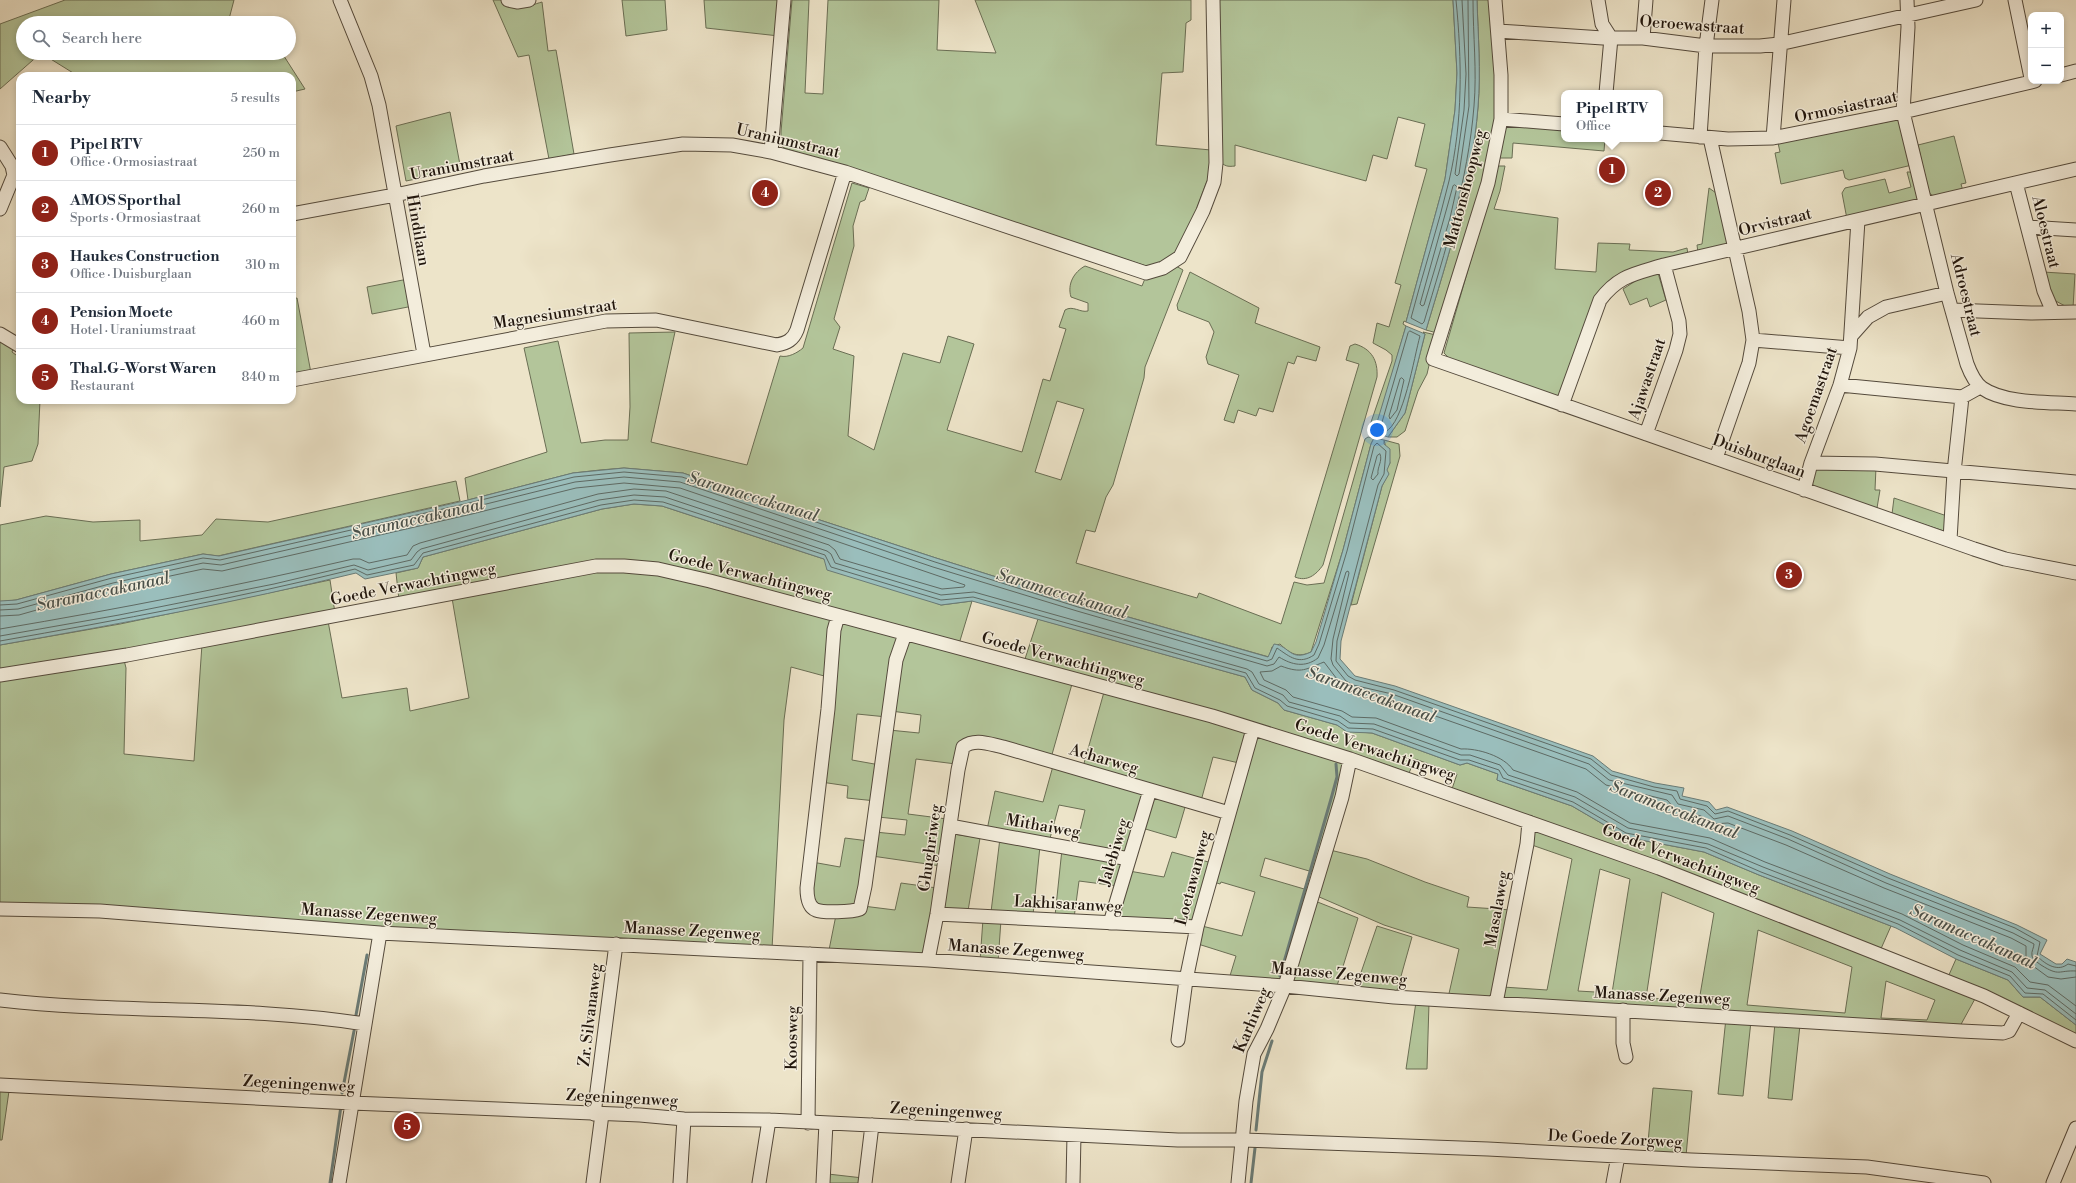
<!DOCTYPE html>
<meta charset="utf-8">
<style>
:root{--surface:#fff;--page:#f6f6f7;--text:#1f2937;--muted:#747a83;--line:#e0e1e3;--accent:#8f2418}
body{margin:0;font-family:"Libre Bodoni",serif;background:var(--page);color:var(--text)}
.controls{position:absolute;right:12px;top:12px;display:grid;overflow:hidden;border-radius:8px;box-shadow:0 2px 6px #0003}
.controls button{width:36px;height:36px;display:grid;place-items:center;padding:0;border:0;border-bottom:1px solid var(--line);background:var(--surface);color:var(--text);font:20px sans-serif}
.you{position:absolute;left:1377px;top:430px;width:14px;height:14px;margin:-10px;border:3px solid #fff;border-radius:50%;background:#1a73e8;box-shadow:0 0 0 6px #1a73e833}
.badge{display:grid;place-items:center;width:26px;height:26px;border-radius:50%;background:var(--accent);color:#fff;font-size:13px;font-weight:700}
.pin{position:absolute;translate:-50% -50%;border:2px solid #fff;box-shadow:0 1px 4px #0006}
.popup{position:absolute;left:1561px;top:90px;width:102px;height:52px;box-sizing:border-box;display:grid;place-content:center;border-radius:8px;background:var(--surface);filter:drop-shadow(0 1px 3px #0005);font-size:13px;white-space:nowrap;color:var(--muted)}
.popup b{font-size:15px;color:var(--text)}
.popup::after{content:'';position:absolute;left:50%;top:100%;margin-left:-8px;border:8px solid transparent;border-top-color:var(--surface)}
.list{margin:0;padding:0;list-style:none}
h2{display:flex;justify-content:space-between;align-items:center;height:52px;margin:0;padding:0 16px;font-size:17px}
h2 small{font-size:13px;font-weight:400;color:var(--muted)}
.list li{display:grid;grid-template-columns:26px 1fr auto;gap:12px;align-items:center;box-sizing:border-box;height:56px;padding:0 16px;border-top:1px solid var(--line)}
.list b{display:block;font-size:15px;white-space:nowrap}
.list p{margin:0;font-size:13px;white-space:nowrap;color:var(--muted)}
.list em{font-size:13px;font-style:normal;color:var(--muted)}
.icon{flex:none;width:22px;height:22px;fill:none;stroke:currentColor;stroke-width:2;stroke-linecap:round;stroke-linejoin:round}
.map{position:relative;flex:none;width:2076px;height:1183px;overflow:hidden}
.search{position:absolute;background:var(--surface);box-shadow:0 2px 6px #0003;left:16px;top:16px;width:280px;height:44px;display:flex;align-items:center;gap:10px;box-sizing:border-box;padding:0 14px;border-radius:22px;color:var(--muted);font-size:15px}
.panel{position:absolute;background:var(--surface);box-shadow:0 2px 6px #0003;left:16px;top:72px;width:280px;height:332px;border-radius:12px}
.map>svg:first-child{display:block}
.green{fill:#b3c59a;stroke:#6a6e54;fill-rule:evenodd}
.water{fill:#9abebc;stroke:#6a7b76}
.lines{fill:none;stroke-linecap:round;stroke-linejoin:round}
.shore{stroke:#5e6a64;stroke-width:1}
.stream{stroke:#6a7b76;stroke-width:3}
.minor-casing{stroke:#544a3c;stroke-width:15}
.minor{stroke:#f3eddc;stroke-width:13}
.labels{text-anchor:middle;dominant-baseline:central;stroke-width:3;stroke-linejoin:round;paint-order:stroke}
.street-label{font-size:16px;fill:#21160d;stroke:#f3eddc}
.water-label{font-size:17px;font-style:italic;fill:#4b514a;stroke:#f3eddc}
</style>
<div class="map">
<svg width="2076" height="1183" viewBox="0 0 2076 1183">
<rect width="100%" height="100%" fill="#ede4c9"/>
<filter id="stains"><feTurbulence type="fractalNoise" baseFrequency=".005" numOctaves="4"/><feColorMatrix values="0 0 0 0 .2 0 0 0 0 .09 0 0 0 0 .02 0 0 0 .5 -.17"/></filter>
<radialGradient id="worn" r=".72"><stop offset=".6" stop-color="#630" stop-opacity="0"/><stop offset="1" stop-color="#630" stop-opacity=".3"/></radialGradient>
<path class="green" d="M65,0H234L229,19L237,23H23V53H282L305,89L292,92V76H78L41,53L0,89V24Z
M493,0H502C512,13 528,6 542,2L548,51L556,50L574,154L549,159L529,55L518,57Z
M622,0H665L667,30L626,36Z
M704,0H779V36L706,28Z
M792,0H809L805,93L823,94L828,0H939L937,50L996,53L975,0H1191V20L1186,23L1183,72L1162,73L1156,145L1211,150L1210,173L1184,243L1168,262L1149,267L784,148L781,144V132Z
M1217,0H1453L1457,73L1455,110L1445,179L1406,322L1404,321L1403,324L1406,326L1375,433L1369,432V428L1392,361V355L1386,350L1373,343L1377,323L1389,327L1401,285L1395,283L1427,169L1415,166L1425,124L1398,117L1387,159L1373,155L1366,181L1235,145V166C1227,167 1225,166 1219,161Z
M1477,0H1491L1496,62V115L1486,173L1437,333L1426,330C1448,256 1472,184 1478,107C1481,71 1478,35 1477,0Z
M450,112L461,170L406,181L396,126Z
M1896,120L1899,121L1912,165L1849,180L1845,178L1843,170L1781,184L1775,153L1780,152L1778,143Z
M1511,125L1564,130V139H1605L1604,151L1513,143L1512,158H1499L1505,129Z
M1954,136L1966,183L1961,184L1963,191L1935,197L1929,193L1918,145Z
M1498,166H1505L1500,191L1494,209L1558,218L1555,269L1596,272L1598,243L1630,244L1629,250L1673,252L1687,248L1688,255L1618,276L1559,397L1451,360L1444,353Z
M1907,172H1915L1919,200L1847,219L1842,193L1845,188L1885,179L1889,193L1911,187Z
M852,183L869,188L865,200L860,202L853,226L854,246L834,319L840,327L833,349L854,356L848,436L874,450L903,353L940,363L948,336L974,344L947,430L1022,452L1043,379L1050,381L1066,329L1059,327L1065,310C1073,305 1080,313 1088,311V303L1071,297C1067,284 1074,272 1085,266L1142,286L1146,276L1176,266L1183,270L1145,367L1144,378L1113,485L1106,497L1095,532L1086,530L1076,563L1197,598L1199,593L1281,624L1294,582L1307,585L1324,583L1365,439L1368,437L1374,438L1371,444L1343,550L1311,652C1298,658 1290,654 1280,644L1272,647L1269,657L1079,603L936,558L780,507L683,473L624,468L600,470L573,473L468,500L465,478L547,452L524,348L558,341L581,443L605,440H628L630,407L629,333L675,332L651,442L747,465L780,356C788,358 797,353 803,348ZM1057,401L1084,409L1061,480L1035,472Z
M1709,188L1719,195L1728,244L1698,253L1697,245L1702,244Z
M1190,272L1259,308L1255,323L1320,347L1316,361L1297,356L1294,364L1288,362L1273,412L1259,408L1256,416L1238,410L1234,423L1224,420L1239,375L1208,364L1206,357L1214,332L1209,322L1178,310L1177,305Z
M2043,272L2075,274L2073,308L2067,307L2052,299Z
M1658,273L1666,300L1650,307L1647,298L1630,305L1623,289L1637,280Z
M408,279L413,306L372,314L367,287Z
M297,298L311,373L292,377V299Z
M1423,332L1436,335L1427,374L1418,391L1405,431L1397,437H1388L1405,413L1425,334Z
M0,337L14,346L12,352L20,358V400H40L38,444L32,461L4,467L0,507Z
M1355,344C1372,349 1378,361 1377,377L1323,565C1316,575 1307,582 1295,577L1359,364L1346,360L1350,346Z
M1384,440L1399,444L1400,456L1357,604L1351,605L1382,486L1388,474L1386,470L1390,463Z
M1876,467L1875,490H1880L1877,508L1868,506L1814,486L1812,483L1815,468Z
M456,481L460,501L218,556L203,554L111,574L16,600L0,602V525L46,516L93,522L140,520V541L202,535L216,519L268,522Z
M1894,498L1947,516L1945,530L1944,531L1892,514Z
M634,504L662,506L824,559L941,605L972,601L959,644L638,563L399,600L396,573L418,568L423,557L602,509Z
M601,570L645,571L833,619L828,677L791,667L784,720L772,949L0,905V680L124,660L126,668L124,754L194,761L202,644L328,621L342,698L407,688L410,711L469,698L452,598Z
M330,580L335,613L0,671V645L120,624Z
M1038,619L1245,677L1252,690L1278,703L1284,710L1337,725L1347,731L1372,733L1460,765L1467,763L1498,774L1497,780L1572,806L1625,837L1704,852L1759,875L1891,926L1880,951L1452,789L1457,774L1415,759L1409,773L1367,758L1364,760L1024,662Z
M846,622L900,637L887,717L857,714L852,760L880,765L876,801L847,798L848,786L821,782L836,636L842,625Z
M907,639L1072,684L1051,758L973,738L956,764L916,759L908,814L947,819L941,866L872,856L875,832L905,835L907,820L878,817L889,730L919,733L921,715L891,711L897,668Z
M1104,692L1230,724L1245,732L1239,763L1213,757L1201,801L1083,767Z
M1257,737L1343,763V768L1316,873L1265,858L1260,876L1311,891L1283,980L1229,979L1236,956L1198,944L1202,926L1242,936L1255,892L1221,882L1220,884L1214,882Z
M1053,766L1143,792L1128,853L1076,846L1085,810L1059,805L1049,842L987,830L995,791L1043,802Z
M1154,797L1186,804L1176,838L1142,828Z
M1542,829L1976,997L1959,1028L1506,1000L1502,997L1503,987L1547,990L1572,859L1529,844L1535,830ZM1600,869L1630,879L1612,993L1578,991ZM1662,892L1714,913L1699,1001L1646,998ZM1758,930L1852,967L1845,1013L1747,1005ZM1886,981L1935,1000L1927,1020L1881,1018Z
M953,834L980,838L968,911L945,909L942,907Z
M845,838L869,841L857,907H816L809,887L812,862L840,867Z
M1000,838L1040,846L1033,915L991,912Z
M1062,849L1123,860L1118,886L1079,881L1074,918L1055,916Z
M1330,850L1367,859L1425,882L1469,897L1467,907L1512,910L1495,997L1448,998L1459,949L1384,925L1317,896Z
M1172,852L1212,863L1195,921L1120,919L1115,911L1129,871L1164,877Z
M901,883L937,888L922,956L829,950L836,915L863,906L895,910Z
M1315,901L1358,918L1336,989L1291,982Z
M983,919L1001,920L998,962L980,961Z
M1377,926L1412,937L1396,994L1355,990Z
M1956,959L2008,980L2023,997H2040L2076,1025V1036L1948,977Z
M1416,1002L1429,1003L1427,1069H1406Z
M1726,1018L1751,1021L1743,1096L1718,1094Z
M1775,1023L1800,1025L1792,1100L1768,1098Z
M1653,1088L1692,1091L1686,1156L1647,1153Z
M0,1090L9,1091L2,1140H0Z
M828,1174L863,1178L862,1183H827Z"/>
<path class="water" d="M1453,0H1477C1478,35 1481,71 1478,107C1472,184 1448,256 1426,330L1406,322L1445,179L1455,110L1457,73Z
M1406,326L1425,334L1405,413L1388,437L1375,433V429Z
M1374,438L1384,440V444L1390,449V463L1387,470L1389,474L1382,486L1341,641L1340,659L1355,676L1395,686L1593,756L1612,771L1655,783L1684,788L1682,796L1709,802L1716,810L1727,807L1792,831L1890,874L2017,925L2047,940L2040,954L2056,964H2062L2067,959L2076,962V1025L2040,997H2023L2008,980L1956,959L1896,928L1759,875L1704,852L1625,837L1572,806L1497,780L1498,774L1467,763L1460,765L1372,733L1347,732L1337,725L1284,710L1278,703L1252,690L1245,677L972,601L941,605L827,570L824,559L662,506L634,504L602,509L423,557L418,568L365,579L356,573C238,602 119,624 0,645V601L16,600L111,574L203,554L219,556L468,500L573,473L624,468L683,473L780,507L936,558L1079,603L1268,657L1274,644C1290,646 1290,662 1311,652L1316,642L1343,550L1371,444Z"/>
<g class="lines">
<path class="shore" d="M1456,0C1462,60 1463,122 1449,181C1438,227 1423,272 1411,318L1422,324L1424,322C1445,251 1468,181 1474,106C1477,71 1473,35 1473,0
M1462,0L1466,74L1464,110L1455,174L1457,176L1459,174L1469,106L1468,0
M1455,185L1457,187L1450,218L1424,305L1422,306L1420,304L1453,186Z
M1410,331L1420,336C1414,357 1404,423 1385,432L1380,429L1408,333Z
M1402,378L1404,380L1397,410L1390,419L1389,416L1400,379Z
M1380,454C1383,461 1377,467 1378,474L1373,480L1371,478L1377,456Z
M0,605L17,604L112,578L203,558L220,560L469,503L574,477L624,472L682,477L935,562L1078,607L1267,661L1272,659L1277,648C1290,657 1299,665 1314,655L1319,644L1347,551L1374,446L1377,443L1386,451L1384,474L1378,485L1337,641L1336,661L1348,676L1355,680L1394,690L1591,759L1611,775L1654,787L1677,791L1680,799L1707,806L1715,814L1728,811L1790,835L1888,878L2015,928L2040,942L2037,956C2046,965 2058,972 2068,964L2076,966
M0,610L18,609L113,583L203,563L221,565L470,508L575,482L624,477L680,482L933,567L1077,611L1267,666L1274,664L1279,657C1292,665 1305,668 1318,658L1324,645L1346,572L1348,571L1349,573L1333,639L1331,659L1333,665L1346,681L1353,685L1392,694L1589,764L1609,780L1672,795L1678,804L1704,810L1714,819L1728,816L1788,839L1886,883L2013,933L2034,944C2034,948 2031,951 2032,956C2033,960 2037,962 2041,965C2060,977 2058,970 2076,971
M0,616L19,615L114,588L203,569L222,571L472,514L576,488L624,483L680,488L965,585L964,587L942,589L840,559L835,550L829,545L666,491L634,489L598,494L420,543L413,546L407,555L369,563L360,559H353C236,586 119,609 0,629
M0,636L119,615L274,584L354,565L368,570L411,560L417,552L421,549L599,500L634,495L665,497L827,551L831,554L835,563L941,595L974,592L1247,669L1252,672L1259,684L1283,695L1289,702L1340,716L1350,723L1374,724L1461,755H1470L1500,765L1508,775L1575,797L1628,828L1708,844L1763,867L1900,920L1960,950L2012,972L2027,988L2045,990L2076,1014
M0,641C119,620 238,598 355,569L367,575L414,565L423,553L601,505L634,500L663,502L825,555L831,567L941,600L973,597L1246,673L1255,688L1280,700L1287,706L1338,721L1348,728L1373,729L1460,760H1469L1499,770L1503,778L1573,802L1626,833L1706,848L1761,872L1898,924L1958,955L2010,976L2025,993L2043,994L2076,1020
M2076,977L2061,979L2048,977L2029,963L2026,956V946L2011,938L1884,888L1786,845L1728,823L1712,824L1701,816L1676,810L1667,800L1606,785L1586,769L1390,700L1349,690L1340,683L1324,662C1306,669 1302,674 1281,666L1272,671L1260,672L1264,680L1286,690L1293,697L1342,711L1352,717L1376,718L1461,749C1477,748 1504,756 1513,770L1577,792L1630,823L1710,838L1765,862L1902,914L1963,945L2015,967L2030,982L2048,985L2076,1006"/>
<path class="stream" d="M1280,976L1331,799L1337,777L1336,764
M356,1015L367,955
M342,1093L354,1031
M1256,1130L1262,1072L1272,1041
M330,1183L341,1106
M1251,1183L1255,1148"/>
<defs>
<path id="minor" d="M340,0L371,76L379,105L424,354
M508,0L517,2L529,0
M1495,0L1501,75V119L1488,183L1433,359L1974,549L2005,559L2076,573
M1598,0L1602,24L1611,38L1606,93
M1907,0L1908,27L1903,112L1947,293L1967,364C1970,372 1974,382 1982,388C2005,404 2048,402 2076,404
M2015,0L2031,78
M1498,31L1603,38H1643L1706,46H1760L1779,44L1976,0
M1643,38L1646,0
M2061,75L2076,71
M1501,119L1564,124
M1660,133L1728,139L1773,138L1903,112L2035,81
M1700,137L1706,46L1712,0
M1710,138L1749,311L1753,340L1749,363L1716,458
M1773,138L1784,0
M0,147L12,166L14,175L0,209
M771,152L784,0
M2016,183L2044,291L2053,312
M292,214L395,195L484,176L610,155L683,144L732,145L771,152L845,172L1146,273L1163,268L1180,257L1203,211L1214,182L1216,163L1213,0
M2028,227L2076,230
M1952,310L2031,313L2076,312
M0,334L20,346
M1852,335L1868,317L1886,307L1947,293
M1753,340L1850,348
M292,380L606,321L656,320L777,345C787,343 793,340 797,330L845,172
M1840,385L1962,397L1980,387
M1562,405L1600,300C1619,275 1635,274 1664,265L2076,169
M1646,434L1676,350L1680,334L1679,321L1664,265
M1811,463L1875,464L2076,482
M1804,490L1811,463L1840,385L1850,348L1858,220
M1950,540L1954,472L1962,397
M838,616L834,630L828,709L807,888C807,896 808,907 816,910C823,913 852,912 860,909L865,886L896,660L905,634
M0,675L127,655L596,566H624L658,569L710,581L1212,716L1350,759L1659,868L1830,935L1984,996L2076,1041
M950,826L1129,859
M0,909L100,911L380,933L928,960L1285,986L1394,997L1961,1031L2003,1033L2009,1031L2019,1013
M937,914L1197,927
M1110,923L1150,790
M928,960L937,914L958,770L963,747C975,738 989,744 1003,747L1229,813
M0,1000C121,1014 244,1005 365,1024
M1496,1003L1527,844L1529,822
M1623,1010V1043L1626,1057
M1178,1040L1186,980L1197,927L1253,729
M0,1085L352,1103L640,1115L684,1119L769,1120L1178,1140H1243L1488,1149L1691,1160L1867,1167L1984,1183
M594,1114L616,944
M808,1123L810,954
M339,1183L380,933
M593,1183L602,1114
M680,1183L684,1119
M759,1183L769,1120
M823,1183L826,1123
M865,1183L872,1125
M958,1183L966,1129
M1073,1183L1074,1135
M1238,1183L1246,1101L1254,1054L1267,1029L1285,986L1342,797L1350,759
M1613,1183L1618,1156
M2053,1183L2076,1128"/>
</defs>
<use href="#minor" class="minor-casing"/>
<use href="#minor" class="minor"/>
</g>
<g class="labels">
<g class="street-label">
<text transform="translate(1692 25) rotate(4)">Oeroewastraat</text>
<text transform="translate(1846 107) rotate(-12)">Ormosiastraat</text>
<text transform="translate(788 141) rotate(13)">Uraniumstraat</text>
<text transform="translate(462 165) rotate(-11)">Uraniumstraat</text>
<text transform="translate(1465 189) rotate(-75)">Mattonshoopweg</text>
<text transform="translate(1775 222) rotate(-14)">Orvistraat</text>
<text transform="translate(418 230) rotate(80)">Hindilaan</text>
<text transform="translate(2046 232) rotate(76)">Aloestraat</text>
<text transform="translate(1966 295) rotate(76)">Adroestraat</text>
<text transform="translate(555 314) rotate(-9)">Magnesiumstraat</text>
<text transform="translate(1647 379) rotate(-71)">Ajawastraat</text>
<text transform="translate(1816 395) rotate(-71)">Agoemastraat</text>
<text transform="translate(1759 456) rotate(20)">Duisburglaan</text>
<text transform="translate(750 575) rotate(14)">Goede Verwachtingweg</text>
<text transform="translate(413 584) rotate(-11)">Goede Verwachtingweg</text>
<text transform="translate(1063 659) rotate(15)">Goede Verwachtingweg</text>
<text transform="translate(1375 750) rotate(18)">Goede Verwachtingweg</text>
<text transform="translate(1104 759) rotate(16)">Acharweg</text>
<text transform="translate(1043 826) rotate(10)">Mithaiweg</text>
<text transform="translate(930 848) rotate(-82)">Ghughriweg</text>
<text transform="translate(1114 852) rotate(-73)">Jalebiweg</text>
<text transform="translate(1681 859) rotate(21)">Goede Verwachtingweg</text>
<text transform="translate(1193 878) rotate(-75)">Loetawanweg</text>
<text transform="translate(1068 904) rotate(3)">Lakhisaranweg</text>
<text transform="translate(1497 909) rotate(-80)">Masalaweg</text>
<text transform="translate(369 914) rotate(4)">Manasse Zegenweg</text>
<text transform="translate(692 931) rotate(3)">Manasse Zegenweg</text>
<text transform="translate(1016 950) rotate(4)">Manasse Zegenweg</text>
<text transform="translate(1339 974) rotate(5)">Manasse Zegenweg</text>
<text transform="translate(1662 996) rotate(3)">Manasse Zegenweg</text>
<text transform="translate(590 1015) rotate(-83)">Zr. Silvanaweg</text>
<text transform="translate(1252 1020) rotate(-67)">Karhiweg</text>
<text transform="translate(792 1038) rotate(-89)">Koosweg</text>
<text transform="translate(299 1084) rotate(3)">Zegeningenweg</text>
<text transform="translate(622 1098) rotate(3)">Zegeningenweg</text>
<text transform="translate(946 1111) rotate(3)">Zegeningenweg</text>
<text transform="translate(1615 1139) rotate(3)">De Goede Zorgweg</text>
</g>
<g class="water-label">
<text transform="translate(753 497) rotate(17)">Saramaccakanaal</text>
<text transform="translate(418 519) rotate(-13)">Saramaccakanaal</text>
<text transform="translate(103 592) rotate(-12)">Saramaccakanaal</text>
<text transform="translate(1062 594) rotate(17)">Saramaccakanaal</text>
<text transform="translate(1371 695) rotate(20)">Saramaccakanaal</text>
<text transform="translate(1674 810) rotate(21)">Saramaccakanaal</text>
<text transform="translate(1973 937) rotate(24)">Saramaccakanaal</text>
</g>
</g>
<rect width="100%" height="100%" filter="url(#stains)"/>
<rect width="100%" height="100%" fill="url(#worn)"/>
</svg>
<div class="controls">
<button>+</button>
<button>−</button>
</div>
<div class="you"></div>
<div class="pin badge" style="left:1612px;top:170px">1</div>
<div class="popup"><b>Pipel RTV</b>Office</div>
<div class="pin badge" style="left:1658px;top:193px">2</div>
<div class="pin badge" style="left:1789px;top:575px">3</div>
<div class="pin badge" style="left:765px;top:193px">4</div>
<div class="pin badge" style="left:407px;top:1126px">5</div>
<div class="search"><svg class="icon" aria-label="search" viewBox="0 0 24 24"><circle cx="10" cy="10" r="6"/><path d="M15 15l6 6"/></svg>Search here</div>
<section class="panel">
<h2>Nearby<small>5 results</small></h2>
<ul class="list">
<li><span class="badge">1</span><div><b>Pipel RTV</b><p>Office · Ormosiastraat</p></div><em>250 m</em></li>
<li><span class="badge">2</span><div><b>AMOS Sporthal</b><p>Sports · Ormosiastraat</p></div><em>260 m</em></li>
<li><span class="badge">3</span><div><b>Haukes Construction</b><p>Office · Duisburglaan</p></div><em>310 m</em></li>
<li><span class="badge">4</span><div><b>Pension Moete</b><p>Hotel · Uraniumstraat</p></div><em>460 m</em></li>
<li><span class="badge">5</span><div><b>Thal.G-Worst Waren</b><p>Restaurant</p></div><em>840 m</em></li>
</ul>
</section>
</div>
